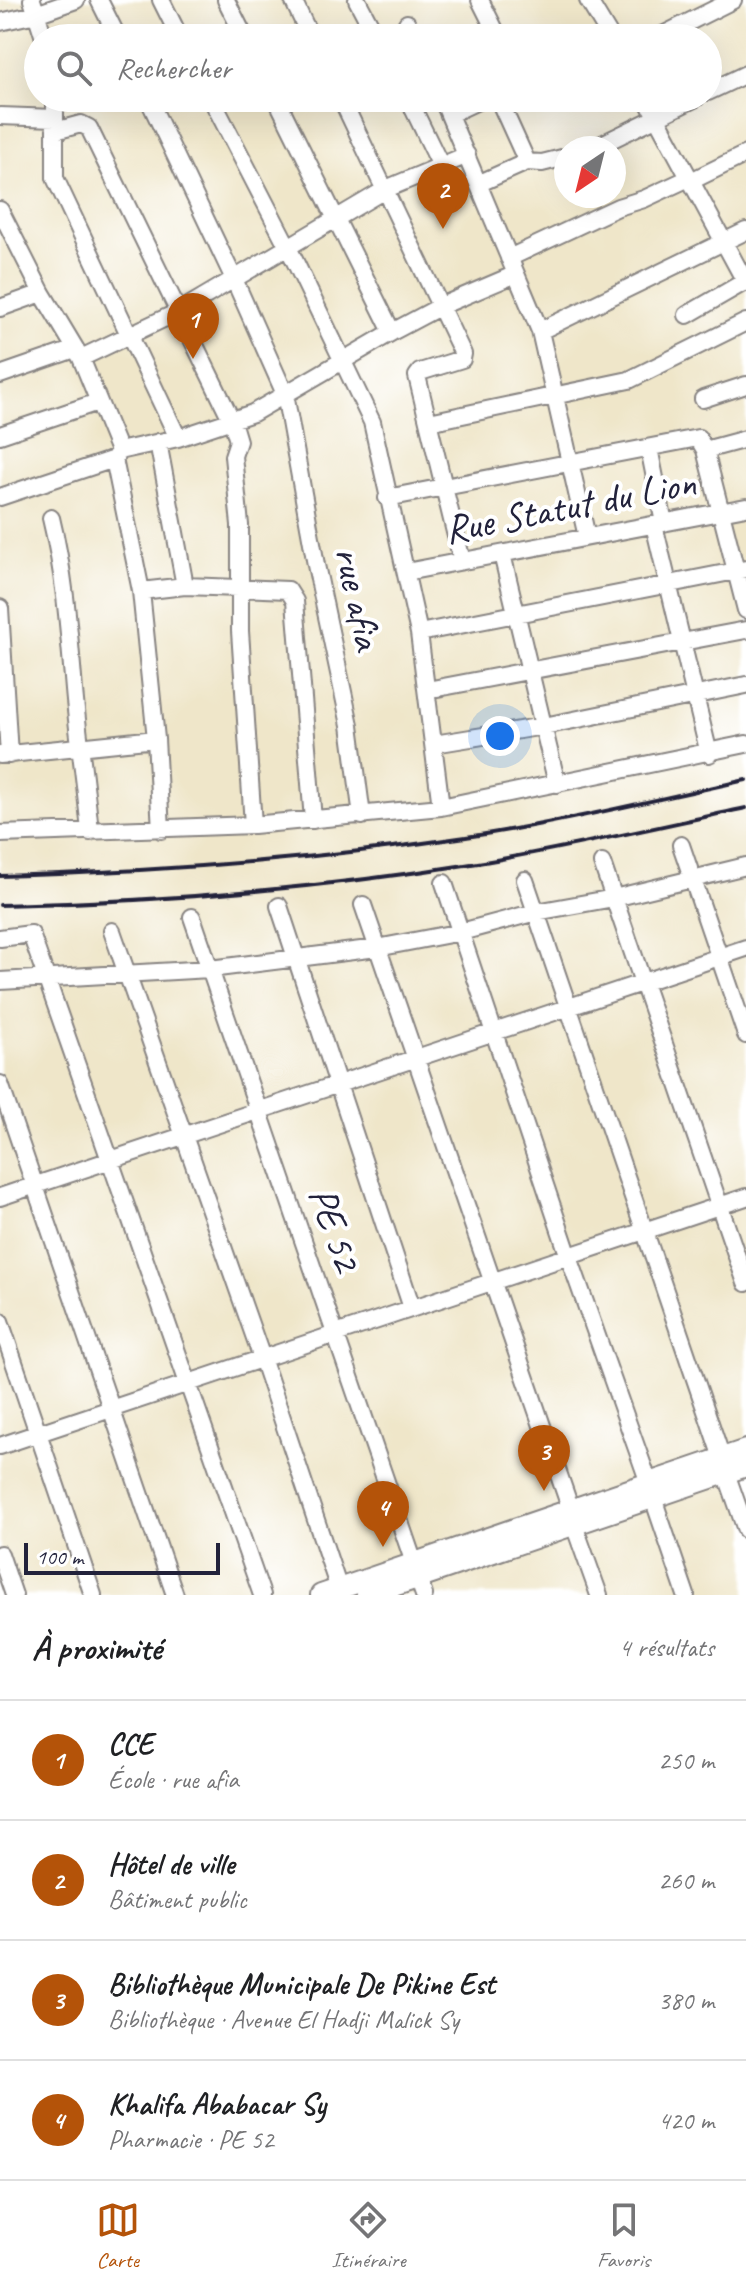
<!DOCTYPE html>
<html lang="fr">
<meta charset="utf-8">
<style>
:root{--surface:#fff;--page:#f6f6f6;--text:#202124;--muted:#757577;--line:#e0e0e0;--accent:#b45309}
body{margin:0;font-family:Caveat,sans-serif;background:var(--page);color:var(--text)}
.compass{position:absolute;left:554px;top:136px;width:72px;height:72px;border-radius:50%;background:var(--surface);box-shadow:0 8px 32px #0002;rotate:215deg}
.scale{position:absolute;left:24px;bottom:20px;width:196px;box-sizing:border-box;padding-left:8px;border:4px solid #22223b;border-top:0;font-size:22px;line-height:28px;white-space:nowrap;color:#22223b;-webkit-text-stroke:6px #fff;paint-order:stroke}
.you{position:absolute;left:500px;top:736px;width:28px;height:28px;margin:-20px;border:6px solid #fff;border-radius:50%;background:#1a73e8;box-shadow:0 0 0 12px #1a73e833}
.badge{display:grid;place-items:center;width:52px;height:52px;border-radius:50%;background:var(--accent);color:#fff;font-size:26px;font-weight:700}
.pin{position:absolute;translate:-50% -66px;filter:drop-shadow(0 2px 4px #0008)}
.pin::after{content:'';position:absolute;top:42px;width:28px;height:24px;background:inherit;clip-path:polygon(0 0,100% 0,50% 100%)}
.list{margin:0;padding:0;list-style:none}
h2{display:flex;justify-content:space-between;align-items:center;height:104px;margin:0;padding:0 32px;font-size:34px}
h2 small{font-size:26px;font-weight:400;color:var(--muted)}
.list li{display:grid;grid-template-columns:52px 1fr auto;gap:24px;align-items:center;box-sizing:border-box;height:120px;padding:0 32px;border-top:2px solid var(--line)}
.list b{display:block;font-size:30px;white-space:nowrap}
.list p{margin:0;font-size:26px;white-space:nowrap;color:var(--muted)}
.list em{font-size:26px;font-style:normal;color:var(--muted)}
.icon{flex:none;width:44px;height:44px;fill:none;stroke:currentColor;stroke-width:2;stroke-linecap:round;stroke-linejoin:round}
.map{position:relative;flex:none;width:746px;height:1595px;overflow:hidden}
.search{position:absolute;background:var(--surface);box-shadow:0 8px 32px #0002;left:24px;right:24px;top:24px;height:88px;display:flex;align-items:center;gap:20px;box-sizing:border-box;padding:0 28px;border-radius:44px;color:var(--muted);font-size:30px}
.sheet{height:584px;background:var(--surface)}
nav{display:flex;justify-content:space-around;align-items:center;box-sizing:border-box;height:112px;border-top:2px solid var(--line);background:var(--surface);font-size:22px;color:var(--muted)}
nav a{display:grid;justify-items:center;gap:4px}
nav .on{color:var(--accent)}
.map>svg:first-child{display:block}
.lines{fill:none;stroke-linecap:round;stroke-linejoin:round}
.minor-casing{stroke:#888482;stroke-width:20}
.tertiary-casing{stroke:#888482;stroke-width:24}
.minor{stroke:#fff;stroke-width:16}
.tertiary{stroke:#fff;stroke-width:20}
.rail{stroke:#22223b;stroke-width:4}
.labels{text-anchor:middle;dominant-baseline:central;stroke-width:8;stroke-linejoin:round;paint-order:stroke}
.street-label{font-size:40px;fill:#22223b;stroke:#fff}
</style>
<div class="map">
<svg width="746" height="1595" viewBox="0 0 746 1595">
<rect width="100%" height="100%" fill="#fff"/>
<filter id="ink" filterUnits="userSpaceOnUse"><feTurbulence type="fractalNoise" baseFrequency=".0125" numOctaves="2"/><feDisplacementMap in="SourceGraphic" scale="16" xChannelSelector="R" yChannelSelector="G"/><feConvolveMatrix kernelMatrix="1 2 1 2 8 2 1 2 1" color-interpolation-filters="sRGB"/></filter>
<filter id="wash" filterUnits="userSpaceOnUse"><feTurbulence type="fractalNoise" baseFrequency=".006" numOctaves="4" result="noise"/><feDisplacementMap in="SourceGraphic" scale="32" xChannelSelector="R" yChannelSelector="G"/><feGaussianBlur stdDeviation="1.8" result="paint"/><feColorMatrix in="noise" values="0 0 0 0 0 0 0 0 0 0 0 0 0 0 0 0 0 1.4 0 .05"/><feComposite in="paint" operator="in"/></filter>
<g filter="url(#wash)">
<rect width="100%" height="100%" fill="#efe6c9"/>
</g>
<g filter="url(#ink)">
<g class="lines">
<defs>
<path id="minor" d="M32,0L44,38
M99,0L118,38
M161,0L180,38
M226,0L245,38
M293,0L311,38
M357,0L377,38
M480,0L499,38
M588,0L611,38
M0,22L36,14L76,0
M407,23L414,38
M657,38L733,0
M708,92L746,74
M55,98V178L178,438
M148,98L234,279L285,394L316,565L350,725L362,816
M211,98L288,247L372,422L419,633L441,807
M276,98L392,332
M341,98L463,354L462,359L420,372L417,376L462,561
M408,98L441,166
M442,98L540,331L587,537
M498,98L527,162
M646,98L746,283
M450,114L484,98
M0,116L55,118
M55,131L81,124L89,128L232,421L238,441L233,456L240,525V631L253,825
M594,148L696,98
M691,181L746,154
M480,183L527,162L542,163L566,157
M0,210L42,293L81,358L119,451L114,459L141,591L156,739L161,830
M509,258L618,207L644,199L689,178
M0,308L42,293
M687,315L746,281
M540,331L746,231
M81,358L180,311L386,189L467,155
M0,375L75,349
M703,399L746,385
M429,422L629,380L746,322
M0,435L98,402
M158,442L185,586
M649,448L664,523
M705,450L746,439
M119,451L178,438L253,413L392,332L441,306L516,274
M0,497L114,459
M387,498L698,438L705,450L746,610
M51,518C65,575 69,632 74,690C78,737 86,785 90,832
M654,525L709,754
M502,554L557,784
M406,572L746,507
M141,591L185,586L288,590L295,601L313,820
M0,608L9,755
M419,633L746,569
M427,690L746,630
M434,744L544,726L746,685
M0,755L156,739
M0,834L253,825L441,807L746,744
M681,845L746,1035
M602,863L746,1283
M525,880L722,1458
M444,883L569,1257L649,1483
M363,905L571,1510
M279,906L412,1308
M192,917L414,1563
M112,931L262,1358L339,1589
M0,938L31,934L262,1595
M0,981L210,969L377,948L461,932L536,912L614,898L746,866
M0,1084L175,1595
M0,1197L746,948
M0,1321L93,1595
M0,1446L746,1197
M726,1473L746,1530
M653,1498L686,1595
M574,1525L599,1595
M0,1554L14,1595
M418,1578L424,1595"/>
<path id="tertiary" d="M321,1595L746,1450
M367,1595L746,1466"/>
</defs>
<use href="#minor" class="minor-casing"/>
<use href="#tertiary" class="tertiary-casing"/>
<use href="#minor" class="minor"/>
<use href="#tertiary" class="tertiary"/>
<path class="rail" d="M0,876C156,872 311,860 466,837C560,823 653,800 746,780
M0,905C157,902 323,888 478,863C568,848 657,827 746,808"/>
</g>
</g>
<g class="labels">
<g class="street-label">
<text transform="translate(570 506) rotate(-11)">Rue Statut du Lion</text>
<text transform="translate(358 598) rotate(78)">rue afia</text>
<text transform="translate(335 1229) rotate(71)">PE 52</text>
</g>
</g>
</svg>
<svg class="compass" viewBox="-18 -18 36 36"><path d="M0-13l5 13h-10z" fill="#e53935"/><path d="M0 13l5-13h-10z" fill="#757577"/></svg>
<div class="scale">100 m</div>
<div class="you"></div>
<div class="pin badge" style="left:193px;top:359px">1</div>
<div class="pin badge" style="left:443px;top:229px">2</div>
<div class="pin badge" style="left:544px;top:1491px">3</div>
<div class="pin badge" style="left:383px;top:1547px">4</div>
<div class="search"><svg class="icon" aria-label="search" viewBox="0 0 24 24"><circle cx="10" cy="10" r="6"/><path d="M15 15l6 6"/></svg>Rechercher</div>
</div>
<section class="sheet">
<h2>À proximité<small>4 résultats</small></h2>
<ul class="list">
<li><span class="badge">1</span><div><b>CCE</b><p>École · rue afia</p></div><em>250 m</em></li>
<li><span class="badge">2</span><div><b>Hôtel de ville</b><p>Bâtiment public</p></div><em>260 m</em></li>
<li><span class="badge">3</span><div><b>Bibliothèque Municipale De Pikine Est</b><p>Bibliothèque · Avenue El Hadji Malick Sy</p></div><em>380 m</em></li>
<li><span class="badge">4</span><div><b>Khalifa Ababacar Sy</b><p>Pharmacie · PE 52</p></div><em>420 m</em></li>
</ul>
</section>
<nav>
<a class="on"><svg class="icon" aria-label="map" viewBox="0 0 24 24"><path d="M3 6l6-2 6 2 6-2v14l-6 2-6-2-6 2zM9 4v14M15 6v14"/></svg>Carte</a>
<a><svg class="icon" aria-label="directions" viewBox="0 0 24 24"><path d="M12 3l9 9-9 9-9-9zM9 14v-3h6M13 9l2 2-2 2"/></svg>Itinéraire</a>
<a><svg class="icon" aria-label="saved" viewBox="0 0 24 24"><path d="M7 4h10v16l-5-4-5 4z"/></svg>Favoris</a>
</nav>
